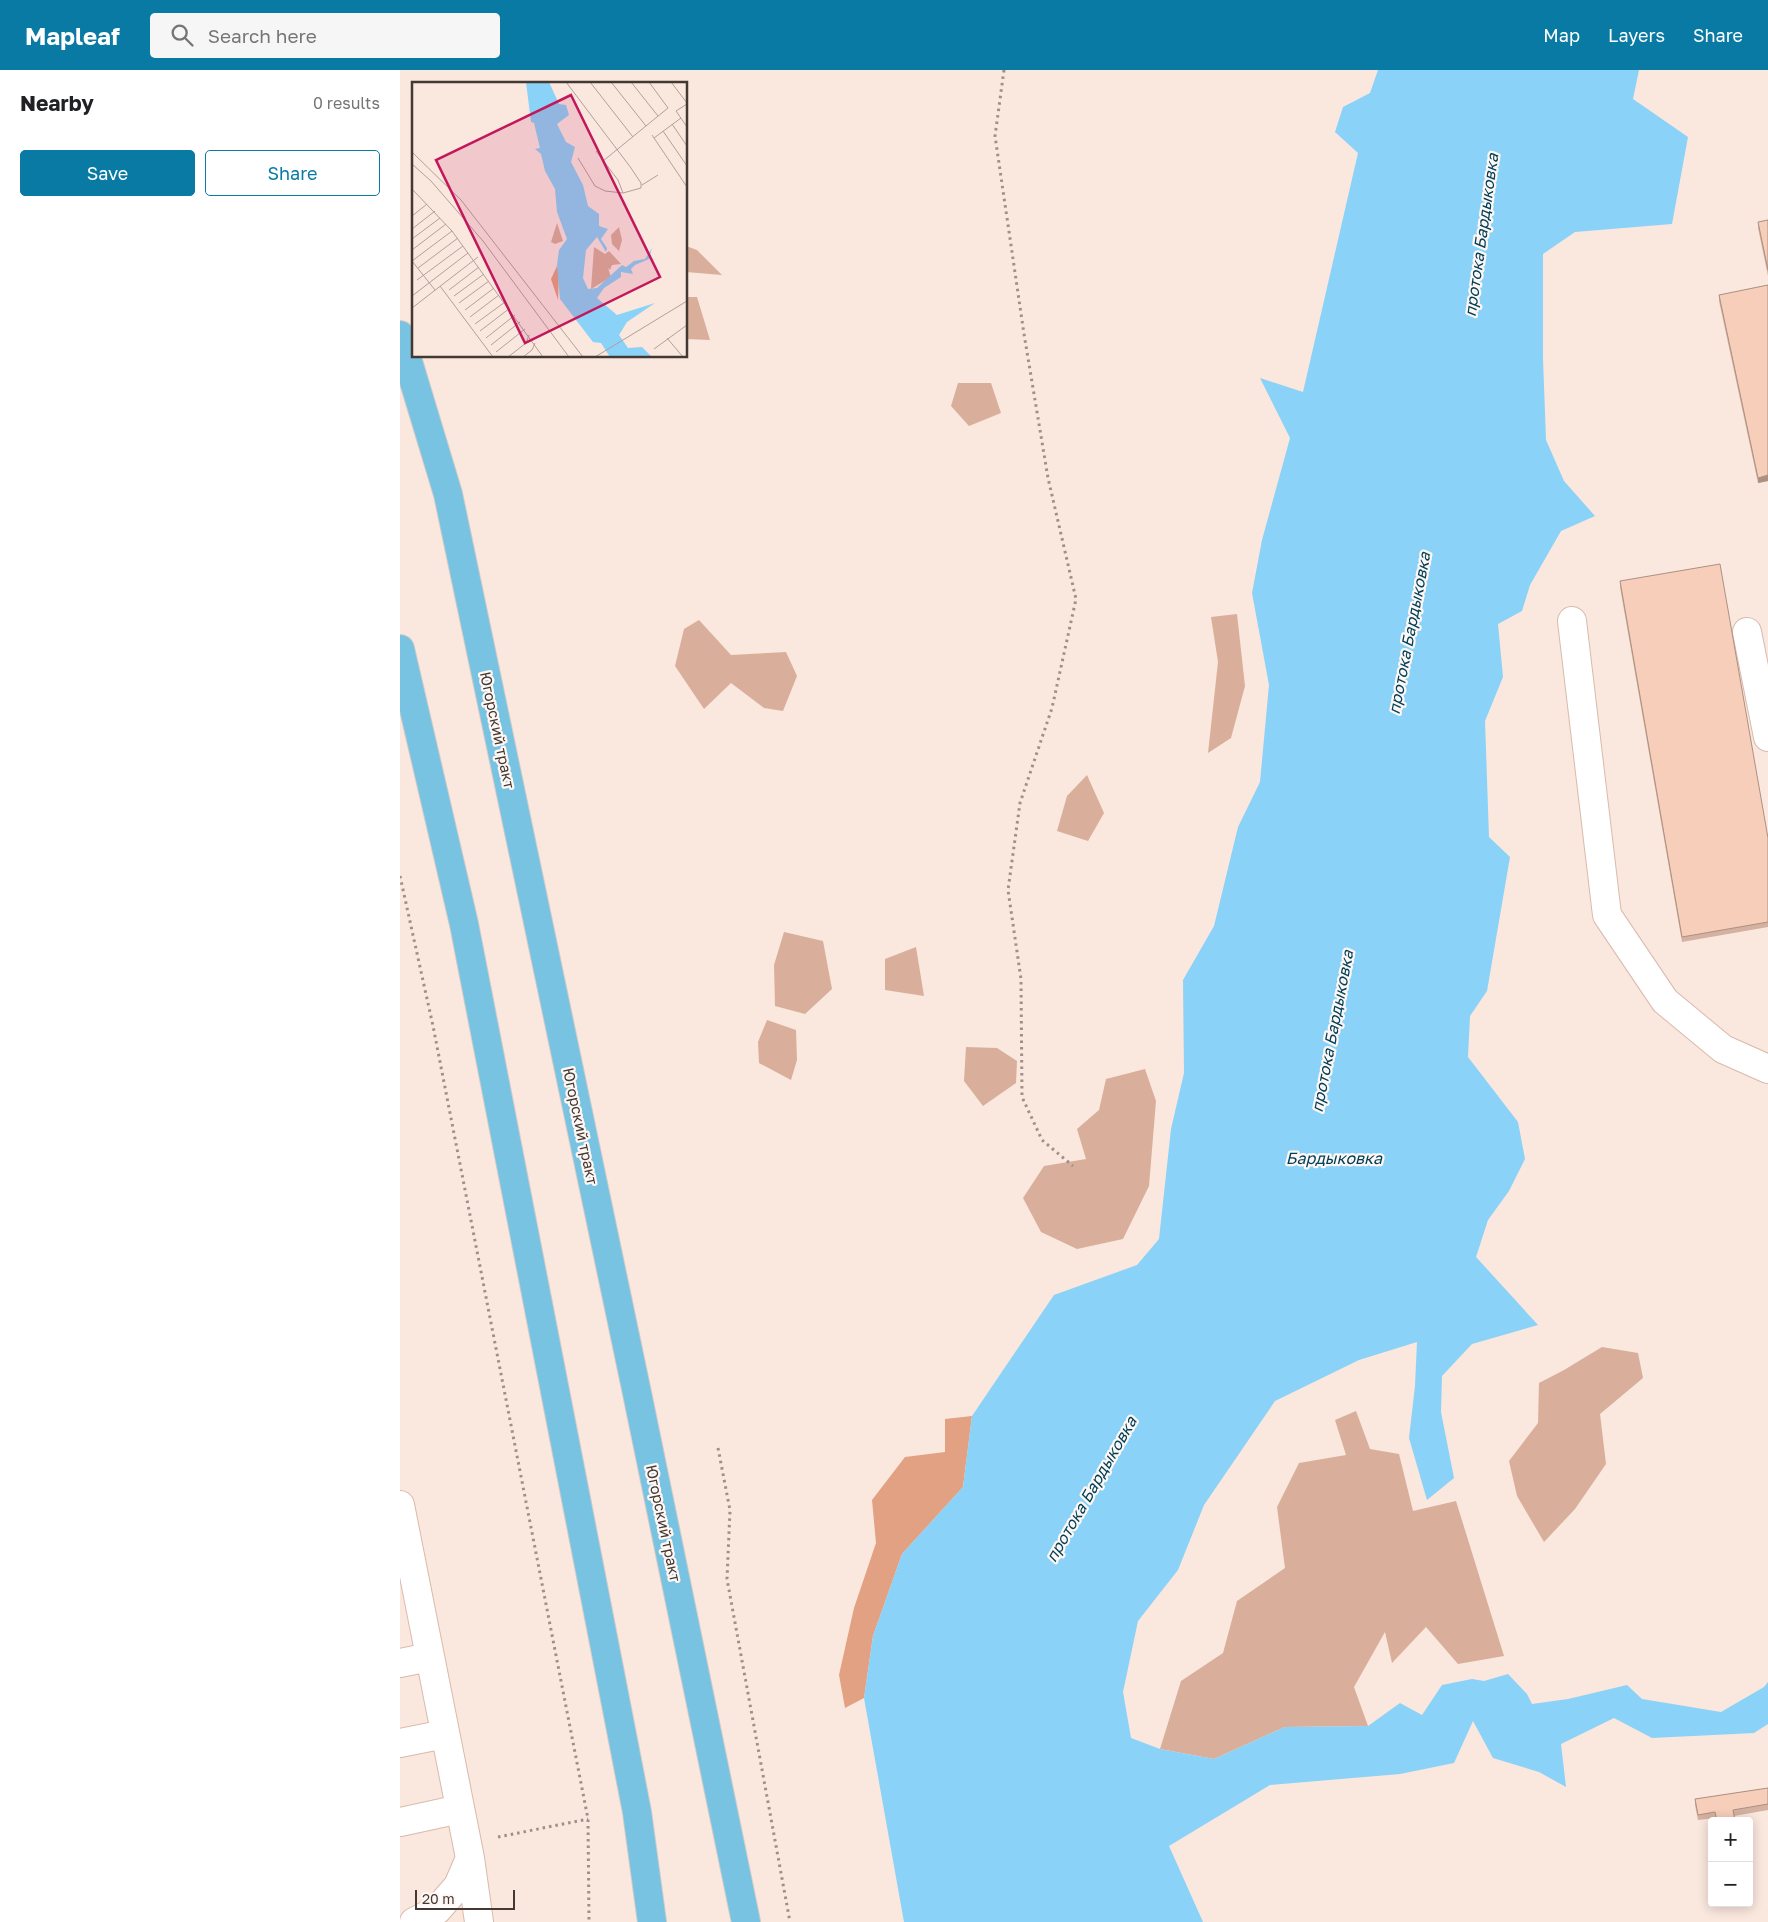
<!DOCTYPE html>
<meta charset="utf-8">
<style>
:root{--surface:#fff;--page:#f6f6f6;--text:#202124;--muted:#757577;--line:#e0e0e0;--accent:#097aa3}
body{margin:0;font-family:"Golos Text",sans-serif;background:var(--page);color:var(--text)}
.controls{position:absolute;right:15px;bottom:15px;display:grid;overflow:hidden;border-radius:5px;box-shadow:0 2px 12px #0003}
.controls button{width:45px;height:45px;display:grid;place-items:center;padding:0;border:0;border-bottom:1px solid var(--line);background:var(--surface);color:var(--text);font:25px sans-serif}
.scale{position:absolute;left:15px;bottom:12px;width:100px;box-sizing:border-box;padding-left:5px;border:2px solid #443832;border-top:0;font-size:14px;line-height:18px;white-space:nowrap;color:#443832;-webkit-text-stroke:4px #fef7f4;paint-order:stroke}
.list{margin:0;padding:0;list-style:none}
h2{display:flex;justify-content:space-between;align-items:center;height:65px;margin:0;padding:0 20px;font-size:21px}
h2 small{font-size:16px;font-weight:400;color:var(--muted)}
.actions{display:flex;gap:10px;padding:15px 20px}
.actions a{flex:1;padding:11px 0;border:1px solid var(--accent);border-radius:5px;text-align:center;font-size:18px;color:var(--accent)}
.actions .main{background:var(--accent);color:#fff}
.icon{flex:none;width:28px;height:28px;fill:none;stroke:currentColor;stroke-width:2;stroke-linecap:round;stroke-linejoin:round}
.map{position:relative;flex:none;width:1368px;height:1852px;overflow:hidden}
header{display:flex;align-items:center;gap:30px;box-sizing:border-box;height:70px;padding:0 25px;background:var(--accent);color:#fff}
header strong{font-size:24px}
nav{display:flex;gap:28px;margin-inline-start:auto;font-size:18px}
.search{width:350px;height:45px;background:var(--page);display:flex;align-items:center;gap:12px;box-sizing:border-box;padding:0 18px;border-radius:5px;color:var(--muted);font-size:19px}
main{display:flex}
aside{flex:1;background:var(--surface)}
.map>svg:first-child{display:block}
.green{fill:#d9af9b}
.forest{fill:#e2a182}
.water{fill:#8ad2f7}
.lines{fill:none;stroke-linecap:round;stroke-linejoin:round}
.minor-casing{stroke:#d9baac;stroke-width:30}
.major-casing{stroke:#cecbca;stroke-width:30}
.path{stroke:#9e8f87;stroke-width:3;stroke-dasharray:2.5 4;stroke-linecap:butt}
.minor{stroke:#fff;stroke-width:28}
.major{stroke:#77c3e1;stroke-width:28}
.wall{fill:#d4b1a0}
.shaded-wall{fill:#ac9082}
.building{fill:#f6ceba;stroke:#ac9082}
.labels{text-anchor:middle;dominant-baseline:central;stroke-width:4.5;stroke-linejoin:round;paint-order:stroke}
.street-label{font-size:15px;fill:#443832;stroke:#fef7f4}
.water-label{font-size:16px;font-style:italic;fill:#004059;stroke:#fef7f4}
.inset-road{fill:none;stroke:#b1a199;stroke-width:1}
.view{fill:#c2185b;fill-opacity:0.15;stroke:#c2185b;stroke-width:2.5}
.inset-edge{fill:none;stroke:#443832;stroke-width:2.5}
</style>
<header>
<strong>Mapleaf</strong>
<div class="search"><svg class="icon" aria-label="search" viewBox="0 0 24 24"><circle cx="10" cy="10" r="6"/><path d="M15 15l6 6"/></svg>Search here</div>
<nav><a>Map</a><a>Layers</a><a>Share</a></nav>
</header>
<main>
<aside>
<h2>Nearby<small>0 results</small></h2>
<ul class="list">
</ul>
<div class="actions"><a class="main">Save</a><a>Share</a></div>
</aside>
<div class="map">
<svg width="1368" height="1852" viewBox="0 0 1368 1852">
<rect width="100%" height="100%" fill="#fae7de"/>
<path class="green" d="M286,176L297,180L322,205L286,202Z
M286,227H297L310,270L286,269Z
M558,313H591L601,343L569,356L551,336Z
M837,544L845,616L831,668L808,683L818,592L811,547Z
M299,550L331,585L386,582L397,606L383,641L364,638L331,613L304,639L275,596L284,559Z
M687,705L704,743L688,771L657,761L667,726Z
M384,862L423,871L432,919L405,944L375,936L374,895Z
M516,877L524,926L485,920V889Z
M367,950L396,960L397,990L391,1010L359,993L358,972Z
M566,977L597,978L617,991L616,1013L583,1036L564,1011Z
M745,999L756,1031L749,1116L723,1169L677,1179L641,1162L623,1128L644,1096L686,1089L677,1059L699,1040L706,1009Z
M1202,1277L1238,1283L1243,1308L1200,1344L1206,1394L1175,1439L1144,1472L1117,1426L1109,1391L1138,1353L1139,1313L1164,1300Z
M956,1341L970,1379L999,1384L1013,1441L1056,1431L1104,1586L1058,1594L1026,1557L992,1593L985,1562L954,1617L968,1656L885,1657L814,1689L760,1679L781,1611L823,1583L837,1531L885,1498L877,1437L899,1393L946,1385L935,1350Z"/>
<path class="forest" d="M572,1346L563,1417L502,1484L473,1566L464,1628L445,1638L439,1605L454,1538L476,1473L472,1430L505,1387L545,1382V1349Z"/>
<path class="water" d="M978,0H1239L1233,29L1288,67L1272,154L1175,162L1143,184V289L1146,370L1164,411L1195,446L1161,461L1130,515L1122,541L1098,554L1103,607L1085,651L1089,767L1110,787L1087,921L1070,946L1068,987L1118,1052L1125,1089L1109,1121L1088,1150L1076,1187L1138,1255L1072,1274L1042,1306L1041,1342L1054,1408L1027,1430L1009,1368L1015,1316L1017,1272L959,1290L875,1331L804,1435L778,1500L738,1551L723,1622L731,1668L760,1679L814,1689L885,1657L968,1656L1000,1633L1022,1645L1042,1615L1072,1609L1084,1611L1108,1604L1127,1624L1132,1634L1168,1629L1227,1615L1242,1629L1321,1642L1364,1617L1368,1612V1654L1354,1663L1252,1668L1214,1648L1161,1674L1166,1717L1139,1702L1093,1688L1073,1651L1054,1693L1000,1704L870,1715L769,1776L803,1852H504L464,1628L473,1566L502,1484L563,1417L572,1346L654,1225L737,1195L759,1169L771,1059L784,1003L783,910L814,856L838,757L860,712L869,615L852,523L862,470L890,368L860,308L903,322L958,83L935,62L943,37L970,23Z"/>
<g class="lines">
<defs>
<path id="minor" d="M1172,551L1207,845L1265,931L1323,979L1368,999
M1347,562L1368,667
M0,1435L70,1788L79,1852
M0,1593L30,1587
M0,1673L45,1664
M0,1752L60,1739
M14,1852L37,1840L58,1816L70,1788"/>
<path id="major" d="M0,265L48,424L237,1323L346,1852
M0,579L64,854L237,1742L252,1852"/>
</defs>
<use href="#minor" class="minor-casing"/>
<use href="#major" class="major-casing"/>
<path class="path" d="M604,0L595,66L624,264L648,408L676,529L652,638L620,733L608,820L621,909L622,1027L642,1070L673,1096
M0,806L33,956L188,1749L189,1852
M318,1378L330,1440L327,1509L390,1852
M98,1767L188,1749"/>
<use href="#minor" class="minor"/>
<use href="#major" class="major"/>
</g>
<path class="wall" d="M1368,150V206L1358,158V152Z
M1368,215V411L1358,413L1319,231V225Z
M1220,511L1368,768V857L1282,872L1220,517Z
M1368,1718V1740L1334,1746L1335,1751H1316L1315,1748L1298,1750L1295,1735V1729Z"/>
<path class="shaded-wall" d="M1368,405V411L1358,413V408Z"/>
<path class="building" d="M1368,150V200L1358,152Z
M1368,215V405L1358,408L1319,225Z
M1320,494L1368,768V852L1282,867L1220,511Z
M1368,1718V1734L1333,1740L1335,1751H1317L1315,1742L1298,1745L1295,1729Z"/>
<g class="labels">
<g class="street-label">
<text transform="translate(98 660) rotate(78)">Югорский тракт</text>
<text transform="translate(181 1056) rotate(78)">Югорский тракт</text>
<text transform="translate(264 1453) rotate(78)">Югорский тракт</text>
</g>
<g class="water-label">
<text transform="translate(1081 165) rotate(-82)">протока Бардыковка</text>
<text transform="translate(1009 563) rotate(-79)">протока Бардыковка</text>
<text transform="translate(932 961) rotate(-79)">протока Бардыковка</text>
<text x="934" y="1088">Бардыковка</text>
<text transform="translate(691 1419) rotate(-60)">протока Бардыковка</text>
</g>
</g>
<g transform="translate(12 12)">
<rect width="275" height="275" fill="#fae7de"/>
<path d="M145,141L151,159L143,162L139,160ZM207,145L210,158L207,169L200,162L199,153ZM182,165L193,172L197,169L209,182L200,183L198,188L196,186L199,195L179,207Z" fill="#d9af9b"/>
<path d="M145,184L147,191L146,218L139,197Z" fill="#e2a182"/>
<path d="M114,0H137L147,22L154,23L157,33L145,42L154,60L163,65L159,80L171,103L176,124L187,132V144L196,147L189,157L195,166L194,170L185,155L174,168L171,196L176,207L185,206L210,183L214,185L222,179L233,177L240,166L237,177L223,183L219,187L221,192L209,190V195L192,206L185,216L205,233L243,221L215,240L207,253L216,266L230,265L240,275H198L189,261L181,260L148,217L145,183L147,168L155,157L145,130L143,107L133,89L129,72L123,67L128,66L122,41L119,40Z" fill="#8ad2f7"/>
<path class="inset-road" d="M154,0L219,86L229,101V106L211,111L193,109L183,104L166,76M178,0L221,55M199,0L234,44M219,0L246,34M259,0L275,21M275,22L264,29L275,45M260,42L275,64M251,49L275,84M240,53L275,105M242,56L269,36M184,69L206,98L211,111M0,70L49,118L171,275M191,79L256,26L237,0M0,82L19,99L71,159L157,275M230,103L246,93M0,107L40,149L131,275M0,134L15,122M0,147L23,129M0,157L28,136M0,168L34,142M0,179L40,149M0,179L23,208M6,186L46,156M5,198L51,164M28,204L81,275M37,208L67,185M0,214L56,171M42,214L72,192M47,221L77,199M0,226L66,175M53,228L82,206M58,235L87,213M63,242L93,220M68,249L98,226M74,256L103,233M255,256L271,275M79,263L108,240M242,267L275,243M84,270L113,247M96,275L114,261L117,253M111,275L120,268L123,261M183,275L275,219"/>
<path class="view" d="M159,13L248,195L113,261L24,78Z"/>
<rect width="275" height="275" class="inset-edge"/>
</g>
</svg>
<div class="controls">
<button>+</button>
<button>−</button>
</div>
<div class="scale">20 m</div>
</div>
</main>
